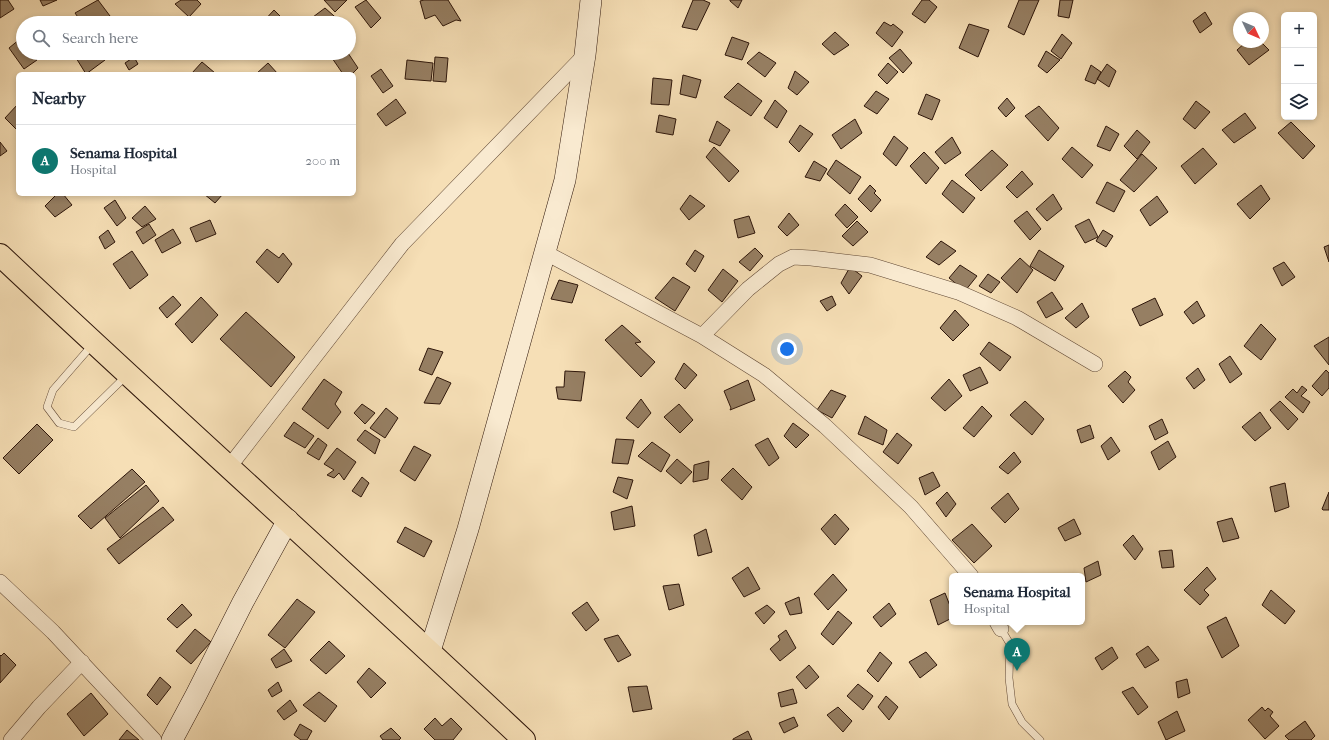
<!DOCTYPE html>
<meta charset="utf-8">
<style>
:root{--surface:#fff;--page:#f6f6f7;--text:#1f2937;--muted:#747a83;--line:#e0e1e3;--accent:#0f766e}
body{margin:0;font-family:"IM FELL French Canon",serif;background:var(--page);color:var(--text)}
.controls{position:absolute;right:12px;top:12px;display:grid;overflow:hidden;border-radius:6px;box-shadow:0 2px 6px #0003}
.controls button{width:36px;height:36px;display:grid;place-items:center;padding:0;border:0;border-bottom:1px solid var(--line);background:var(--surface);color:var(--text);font:20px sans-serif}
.compass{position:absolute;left:1233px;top:12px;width:36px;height:36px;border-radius:50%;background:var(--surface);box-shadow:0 2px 6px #0003;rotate:134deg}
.you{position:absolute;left:787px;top:349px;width:14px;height:14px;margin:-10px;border:3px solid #fff;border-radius:50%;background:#1a73e8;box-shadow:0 0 0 6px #1a73e833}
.badge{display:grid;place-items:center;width:26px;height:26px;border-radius:50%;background:var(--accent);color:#fff;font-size:13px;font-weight:700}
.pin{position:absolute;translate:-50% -33px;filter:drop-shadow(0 1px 2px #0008)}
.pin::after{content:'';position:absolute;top:21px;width:14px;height:12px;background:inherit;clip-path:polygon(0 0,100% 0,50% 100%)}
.popup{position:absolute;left:949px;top:573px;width:136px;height:52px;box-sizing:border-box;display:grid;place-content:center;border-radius:6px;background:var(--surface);filter:drop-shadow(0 1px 3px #0005);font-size:13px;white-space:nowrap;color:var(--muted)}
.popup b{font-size:15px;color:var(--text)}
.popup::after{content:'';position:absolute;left:50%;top:100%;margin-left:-8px;border:8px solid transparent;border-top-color:var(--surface)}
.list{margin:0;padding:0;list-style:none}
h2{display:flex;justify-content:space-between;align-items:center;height:52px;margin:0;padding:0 16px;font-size:17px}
h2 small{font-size:13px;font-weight:400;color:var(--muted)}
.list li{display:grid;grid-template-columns:26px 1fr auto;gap:12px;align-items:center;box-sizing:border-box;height:72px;padding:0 16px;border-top:1px solid var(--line)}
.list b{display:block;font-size:15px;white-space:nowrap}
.list p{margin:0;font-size:13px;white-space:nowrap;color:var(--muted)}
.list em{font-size:13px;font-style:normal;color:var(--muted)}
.icon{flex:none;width:22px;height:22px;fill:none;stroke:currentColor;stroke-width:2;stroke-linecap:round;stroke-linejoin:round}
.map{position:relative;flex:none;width:1329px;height:740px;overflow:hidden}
.search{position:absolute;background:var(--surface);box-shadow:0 2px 6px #0003;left:16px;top:16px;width:340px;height:44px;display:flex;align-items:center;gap:10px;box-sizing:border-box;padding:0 14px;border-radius:22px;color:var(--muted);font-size:15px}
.panel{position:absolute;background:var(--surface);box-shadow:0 2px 6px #0003;left:16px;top:72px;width:340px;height:124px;border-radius:6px}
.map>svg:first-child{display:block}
.building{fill:#967f63;stroke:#2e160a}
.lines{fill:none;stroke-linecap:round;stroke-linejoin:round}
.lane-casing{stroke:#604835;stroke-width:8}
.street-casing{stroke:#604835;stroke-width:16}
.secondary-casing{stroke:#2e160a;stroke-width:22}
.primary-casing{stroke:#2e160a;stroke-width:24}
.lane{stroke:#f9ead0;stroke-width:7}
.street{stroke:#f9ead0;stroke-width:15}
.secondary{stroke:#f9ead0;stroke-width:21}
.primary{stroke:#f6dfb6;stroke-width:22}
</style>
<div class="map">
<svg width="1329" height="740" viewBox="0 0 1329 740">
<rect width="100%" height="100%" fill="#f6dfb6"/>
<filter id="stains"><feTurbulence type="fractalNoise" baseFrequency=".005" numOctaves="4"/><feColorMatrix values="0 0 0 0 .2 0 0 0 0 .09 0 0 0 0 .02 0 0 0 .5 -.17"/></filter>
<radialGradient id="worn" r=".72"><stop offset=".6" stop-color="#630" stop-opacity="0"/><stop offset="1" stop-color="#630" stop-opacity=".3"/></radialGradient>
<path class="building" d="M0,0H8L14,9L0,18Z
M40,0H57L43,6Z
M98,0L110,16L97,23H82L75,13Z
M181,0H197L201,4L189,17L175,4Z
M324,0H347L335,12Z
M366,0L381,18L371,28L355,7Z
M424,0H448L461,21L456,20L443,26L435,15L425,19L420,1Z
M693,0H703L710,3L697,30L682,27Z
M730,0H742L738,8L730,1Z
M922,0H929L937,7L925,23L912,14Z
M1019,0H1039L1024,35L1008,27Z
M1060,0H1073L1069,18L1058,16Z
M325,8L342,23H311L309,20Z
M274,10L287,23H262Z
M1205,12L1212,24L1200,33L1193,21Z
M884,22L891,26L893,24L903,32L892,47L876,33Z
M969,24L989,30L978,57L959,48Z
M835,32L849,45L834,55L822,44Z
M1062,34L1072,43L1061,59L1051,51Z
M732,37L749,43L742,60L725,55Z
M20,39L23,43V53H30L37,60L24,69L9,48Z
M1246,42H1261L1269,50L1249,65L1237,50Z
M900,49L912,63L903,73L889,58Z
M1046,51L1060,60L1047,73L1038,66Z
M759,52L776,63L765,77L747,63Z
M73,53H101L105,60L86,74Z
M341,53H348L358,68L352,74H343L332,58Z
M134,57L138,64L129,70L125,63Z
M435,57L448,58L446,82L433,81Z
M407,60L433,63L431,81L405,79Z
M202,62L215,73L214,74L192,73Z
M268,63L278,74H256Z
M888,63L898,72L887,84L878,75Z
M1107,64L1116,71L1109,87L1097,79Z
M1091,65L1101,72L1095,84L1085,80Z
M381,69L393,86L383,93L371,76Z
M795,71L809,82L797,95L788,88Z
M683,75L701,80L696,98L680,94Z
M653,78L672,80L669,105L651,104Z
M738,83L762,101L751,116L724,97Z
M876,91L889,99L877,114L864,106Z
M926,94L940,100L932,120L918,114Z
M1007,98L1015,108L1006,117L998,108Z
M396,99L406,113L386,126L377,114Z
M775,100L787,111L777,128L764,118Z
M1196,101L1210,112L1195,129L1183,119Z
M18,104V131L5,118Z
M1039,106L1059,128L1048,141L1025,116Z
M1245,113L1256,128L1234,143L1222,130Z
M659,115L676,119L673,135L656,132Z
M855,119L862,133L841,149L832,135Z
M717,121L730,130L720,146L709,141Z
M1291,122L1315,146L1303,159L1278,133Z
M800,125L813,134L799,152L789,142Z
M1106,126L1119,134L1110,151L1097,146Z
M1137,130L1150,142L1137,159L1124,146Z
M894,136L908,148L896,166L883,154Z
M952,137L961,153L945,164L935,152Z
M0,142L7,151L0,156Z
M714,147L739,171L729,182L706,157Z
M1072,147L1093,165L1082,178L1062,159Z
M1203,148L1217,164L1195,184L1181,166Z
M992,150L1008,165L981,191L965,175Z
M924,152L939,168L926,184L910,166Z
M1142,154L1157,168L1134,192L1120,180Z
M836,160L861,177L850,194L827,174Z
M814,161L827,169L820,181L805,177Z
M1022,171L1033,184L1017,198L1006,187Z
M952,180L975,198L963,213L942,194Z
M1107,182L1125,191L1114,212L1096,203Z
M870,185L876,191L874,193L881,200L871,212L858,199Z
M1261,185L1270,199L1250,219L1237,204Z
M57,194H63L72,205L55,217L45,206Z
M204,194H223L215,203Z
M1053,194L1062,209L1047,221L1036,209Z
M690,195L705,206L689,220L680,209Z
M1157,196L1168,212L1150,226L1140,210Z
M115,200L126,218L117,226L104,208Z
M845,204L858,217L847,228L835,215Z
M145,206L156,219L142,227L132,218Z
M1027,211L1041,229L1030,240L1014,221Z
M789,213L799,225L787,236L778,227Z
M749,216L755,233L738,238L734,220Z
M1089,219L1098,237L1085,243L1075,226Z
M210,220L216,234L196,242L190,228Z
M857,221L868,232L853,246L842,236Z
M149,224L156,235L143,244L136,232Z
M173,229L181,243L162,253L155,240Z
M108,230L115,242L105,249L99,237Z
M1103,230L1113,236L1106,247L1096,241Z
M941,241L956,251L939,265L926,257Z
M1329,245V262L1324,247Z
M755,248L763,256L750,271L739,262Z
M267,249L279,258L283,253L292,264L278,283L256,262Z
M695,250L704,256L695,272L686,264Z
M1039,250L1064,266L1055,281L1030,266Z
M132,251L148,275L130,289L113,264Z
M1020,258L1033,270L1017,293L1001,278Z
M1284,262L1295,277L1282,286L1273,268Z
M960,265L977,276L965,291L949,278Z
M850,267L862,276L849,294L841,283Z
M723,269L738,281L722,302L708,290Z
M988,274L1000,282L991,293L979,286Z
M673,277L690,287L675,311L655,298Z
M559,280L578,285L572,303L551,299Z
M1052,292L1063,309L1046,318L1037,302Z
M173,296L181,305L167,318L159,308Z
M832,296L836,305L827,311L820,301Z
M201,297L218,315L192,343L175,324Z
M1155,298L1163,315L1140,326L1132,309Z
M1197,301L1205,316L1193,324L1184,312Z
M1082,303L1089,317L1076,328L1065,318Z
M955,310L969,325L953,341L940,328Z
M246,312L295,357L271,387L220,339Z
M1261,324L1276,339L1261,360L1244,346Z
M622,325L641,342L635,343L655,362L641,377L605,340Z
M1329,337V365L1314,346Z
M989,342L1011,357L1000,371L980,354Z
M428,348L443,352L432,375L419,370Z
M1230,356L1242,374L1230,383L1219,364Z
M684,363L697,375L685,389L675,379Z
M980,367L988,383L970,391L963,375Z
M1198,368L1205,380L1194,389L1186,378Z
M1326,370L1329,373V388L1322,396L1312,386Z
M565,371L585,372L581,401L558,399L556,387H564Z
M1125,371L1131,377L1128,382L1135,390L1123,403L1108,386Z
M437,377L451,383L440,404L424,403Z
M324,379L342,392L335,404L341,412L328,429L302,409Z
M949,379L962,396L945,411L931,398Z
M748,380L755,400L730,410L731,408L724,391Z
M1302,386L1307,390L1301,396L1310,402L1303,413L1285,397L1293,389L1297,393Z
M831,390L846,396L832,418L817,410Z
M641,399L651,413L638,428L626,418Z
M1025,401L1044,419L1032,435L1010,415Z
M1280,401L1298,419L1288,430L1270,410Z
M362,404L375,413L365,424L354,413Z
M679,404L693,420L680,433L664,417Z
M982,406L992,416L974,437L963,428Z
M386,408L398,418L385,438L370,428Z
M1260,412L1271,428L1255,441L1242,427Z
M865,416L887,430L883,445L858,434Z
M1162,419L1168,433L1155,440L1149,426Z
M294,422L314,436L305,448L284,436Z
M793,423L809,435L796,448L784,436Z
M37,424L53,440L19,474L3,458Z
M1090,425L1094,438L1081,443L1077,430Z
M365,430L380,440L375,454L357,440Z
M897,433L912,445L898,464L883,452Z
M1111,437L1120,451L1108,460L1101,446Z
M318,438L327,445L319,460L307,453Z
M768,438L779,458L769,466L755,445Z
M616,439L634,440L628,464L612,463Z
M1168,441L1176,457L1159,470L1151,452Z
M652,442L670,455L661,472L638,456Z
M414,446L431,455L415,481L400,471Z
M337,448L356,462L344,480L339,473L334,478L327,475L334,470L324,464Z
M1014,452L1021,462L1008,474L999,467Z
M677,459L692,472L681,484L666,471Z
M709,461L708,479L693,482L694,465Z
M733,468L752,487L742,500L721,480Z
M132,469L145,482L91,529L78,516Z
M933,472L940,486L925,495L919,478Z
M362,477L369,483L361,497L352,491Z
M618,477L633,480L627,499L613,492Z
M1285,483L1289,507L1275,512L1270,487Z
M146,485L159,501L120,538L105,518Z
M947,492L956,504L946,517L936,503Z
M1329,492V510H1323L1322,509Z
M1008,493L1019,509L1005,523L991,508Z
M632,506L635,526L614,530L611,512Z
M163,507L174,520L119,564L107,549Z
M835,514L849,529L835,545L821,529Z
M1232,518L1239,538L1223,542L1217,522Z
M1074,519L1081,534L1065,541L1058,528Z
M972,524L992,546L974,563L952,540Z
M405,527L432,541L424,557L397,542Z
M706,529L712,552L698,556L694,535Z
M1133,535L1143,549L1135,560L1123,545Z
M1172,550L1174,567L1162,568L1159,551Z
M1098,561L1101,575L1086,582L1084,568Z
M748,567L760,589L744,597L732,578Z
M1207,567L1216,579L1204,590L1209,595L1200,605L1184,590Z
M833,574L847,590L828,610L814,594Z
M679,584L684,605L669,610L663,586Z
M1271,590L1295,611L1285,624L1262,605Z
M945,593L952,611V618L938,625L930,600Z
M799,597L802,613L790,615L785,603Z
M297,599L315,612L285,648L268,635Z
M587,602L599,620L586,631L572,613Z
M889,603L896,614L881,627L873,617Z
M182,604L192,615L177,628L167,619Z
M767,605L775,612L764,624L755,613Z
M838,611L852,623L833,645L821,634Z
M1226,617L1239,646L1222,658L1207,627Z
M195,629L211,642L191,664L176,651Z
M786,630L796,648L780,661L770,649L780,640L778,636Z
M618,635L631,655L618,662L604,639Z
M329,641L345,656L326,674L310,660Z
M1148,646L1159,660L1145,668L1136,654Z
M1112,647L1118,658L1102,670L1095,658Z
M284,649L292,661L276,668L271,659Z
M880,652L892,663L878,682L867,671Z
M926,652L937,665L920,678L909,662Z
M4,653L16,665L0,683V655L1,656Z
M809,665L819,677L806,689L796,677Z
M369,668L386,683L371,698L357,682Z
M160,677L171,687L157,705L147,695Z
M1187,679L1190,693L1178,698L1176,682Z
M278,682L282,691L272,697L268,690Z
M858,684L873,696L863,710L847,696Z
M647,686L652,709L633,712L628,687Z
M1133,687L1148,707L1138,715L1122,692Z
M793,689L797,703L781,707L778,693Z
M319,692L337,706L325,722L303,705Z
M91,693L108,714L84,736L67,714Z
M886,696L898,707L889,720L878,707Z
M290,700L297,711L284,720L277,711Z
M838,707L852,721L843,732L827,715Z
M1262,707L1265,711L1268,708L1273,712L1270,716L1279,726L1265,739L1248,720Z
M1177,711L1185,731L1166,740L1158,722Z
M794,717L798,726L784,733L779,723Z
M435,718L442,726L451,718L462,729L453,740H435L424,729Z
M1305,721L1315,736L1311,740H1289L1285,736Z
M300,724L312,731L307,740H301L294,735Z
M391,728L401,738L399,740H383L380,736Z
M127,730L139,740H119Z
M748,731L752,740H733V739Z"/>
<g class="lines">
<defs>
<path id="lane" d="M93,344L53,390L47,407L59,423L74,427L126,376
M1001,629L1010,644L1009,678L1012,704L1022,722L1040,740"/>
<path id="street" d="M544,252L702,336L764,375L825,426L911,507L971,576
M702,336L748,289L779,264L793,257L811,258L870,265L958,292L1017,318L1095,364
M229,467L402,244L585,55
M0,582L53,632L154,740
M997,622L1001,629
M11,740L39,707L82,662"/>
<path id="secondary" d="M430,651L468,529L565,180L585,55L591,0
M172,740L196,695L243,602L288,520"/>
<path id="primary" d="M0,255C173,418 351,577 524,740"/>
</defs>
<use href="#lane" class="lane-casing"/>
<use href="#street" class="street-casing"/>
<use href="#secondary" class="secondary-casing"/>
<use href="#primary" class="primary-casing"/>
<use href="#lane" class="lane"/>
<use href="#street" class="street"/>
<use href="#secondary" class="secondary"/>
<use href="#primary" class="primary"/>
</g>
<rect width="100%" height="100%" filter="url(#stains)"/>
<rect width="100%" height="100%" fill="url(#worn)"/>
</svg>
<div class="controls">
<button>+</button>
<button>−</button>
<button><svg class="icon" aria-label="layers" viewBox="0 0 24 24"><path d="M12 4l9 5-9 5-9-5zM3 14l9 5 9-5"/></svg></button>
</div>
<svg class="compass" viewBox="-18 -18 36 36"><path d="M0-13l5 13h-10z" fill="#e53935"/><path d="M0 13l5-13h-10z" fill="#747a83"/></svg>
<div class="you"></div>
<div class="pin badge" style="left:1017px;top:671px">A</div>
<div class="popup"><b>Senama Hospital</b>Hospital</div>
<div class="search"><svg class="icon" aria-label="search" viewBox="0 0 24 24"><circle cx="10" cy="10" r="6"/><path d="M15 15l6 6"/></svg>Search here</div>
<section class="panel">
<h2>Nearby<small></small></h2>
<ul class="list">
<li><span class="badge">A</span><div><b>Senama Hospital</b><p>Hospital</p></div><em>200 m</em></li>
</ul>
</section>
</div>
